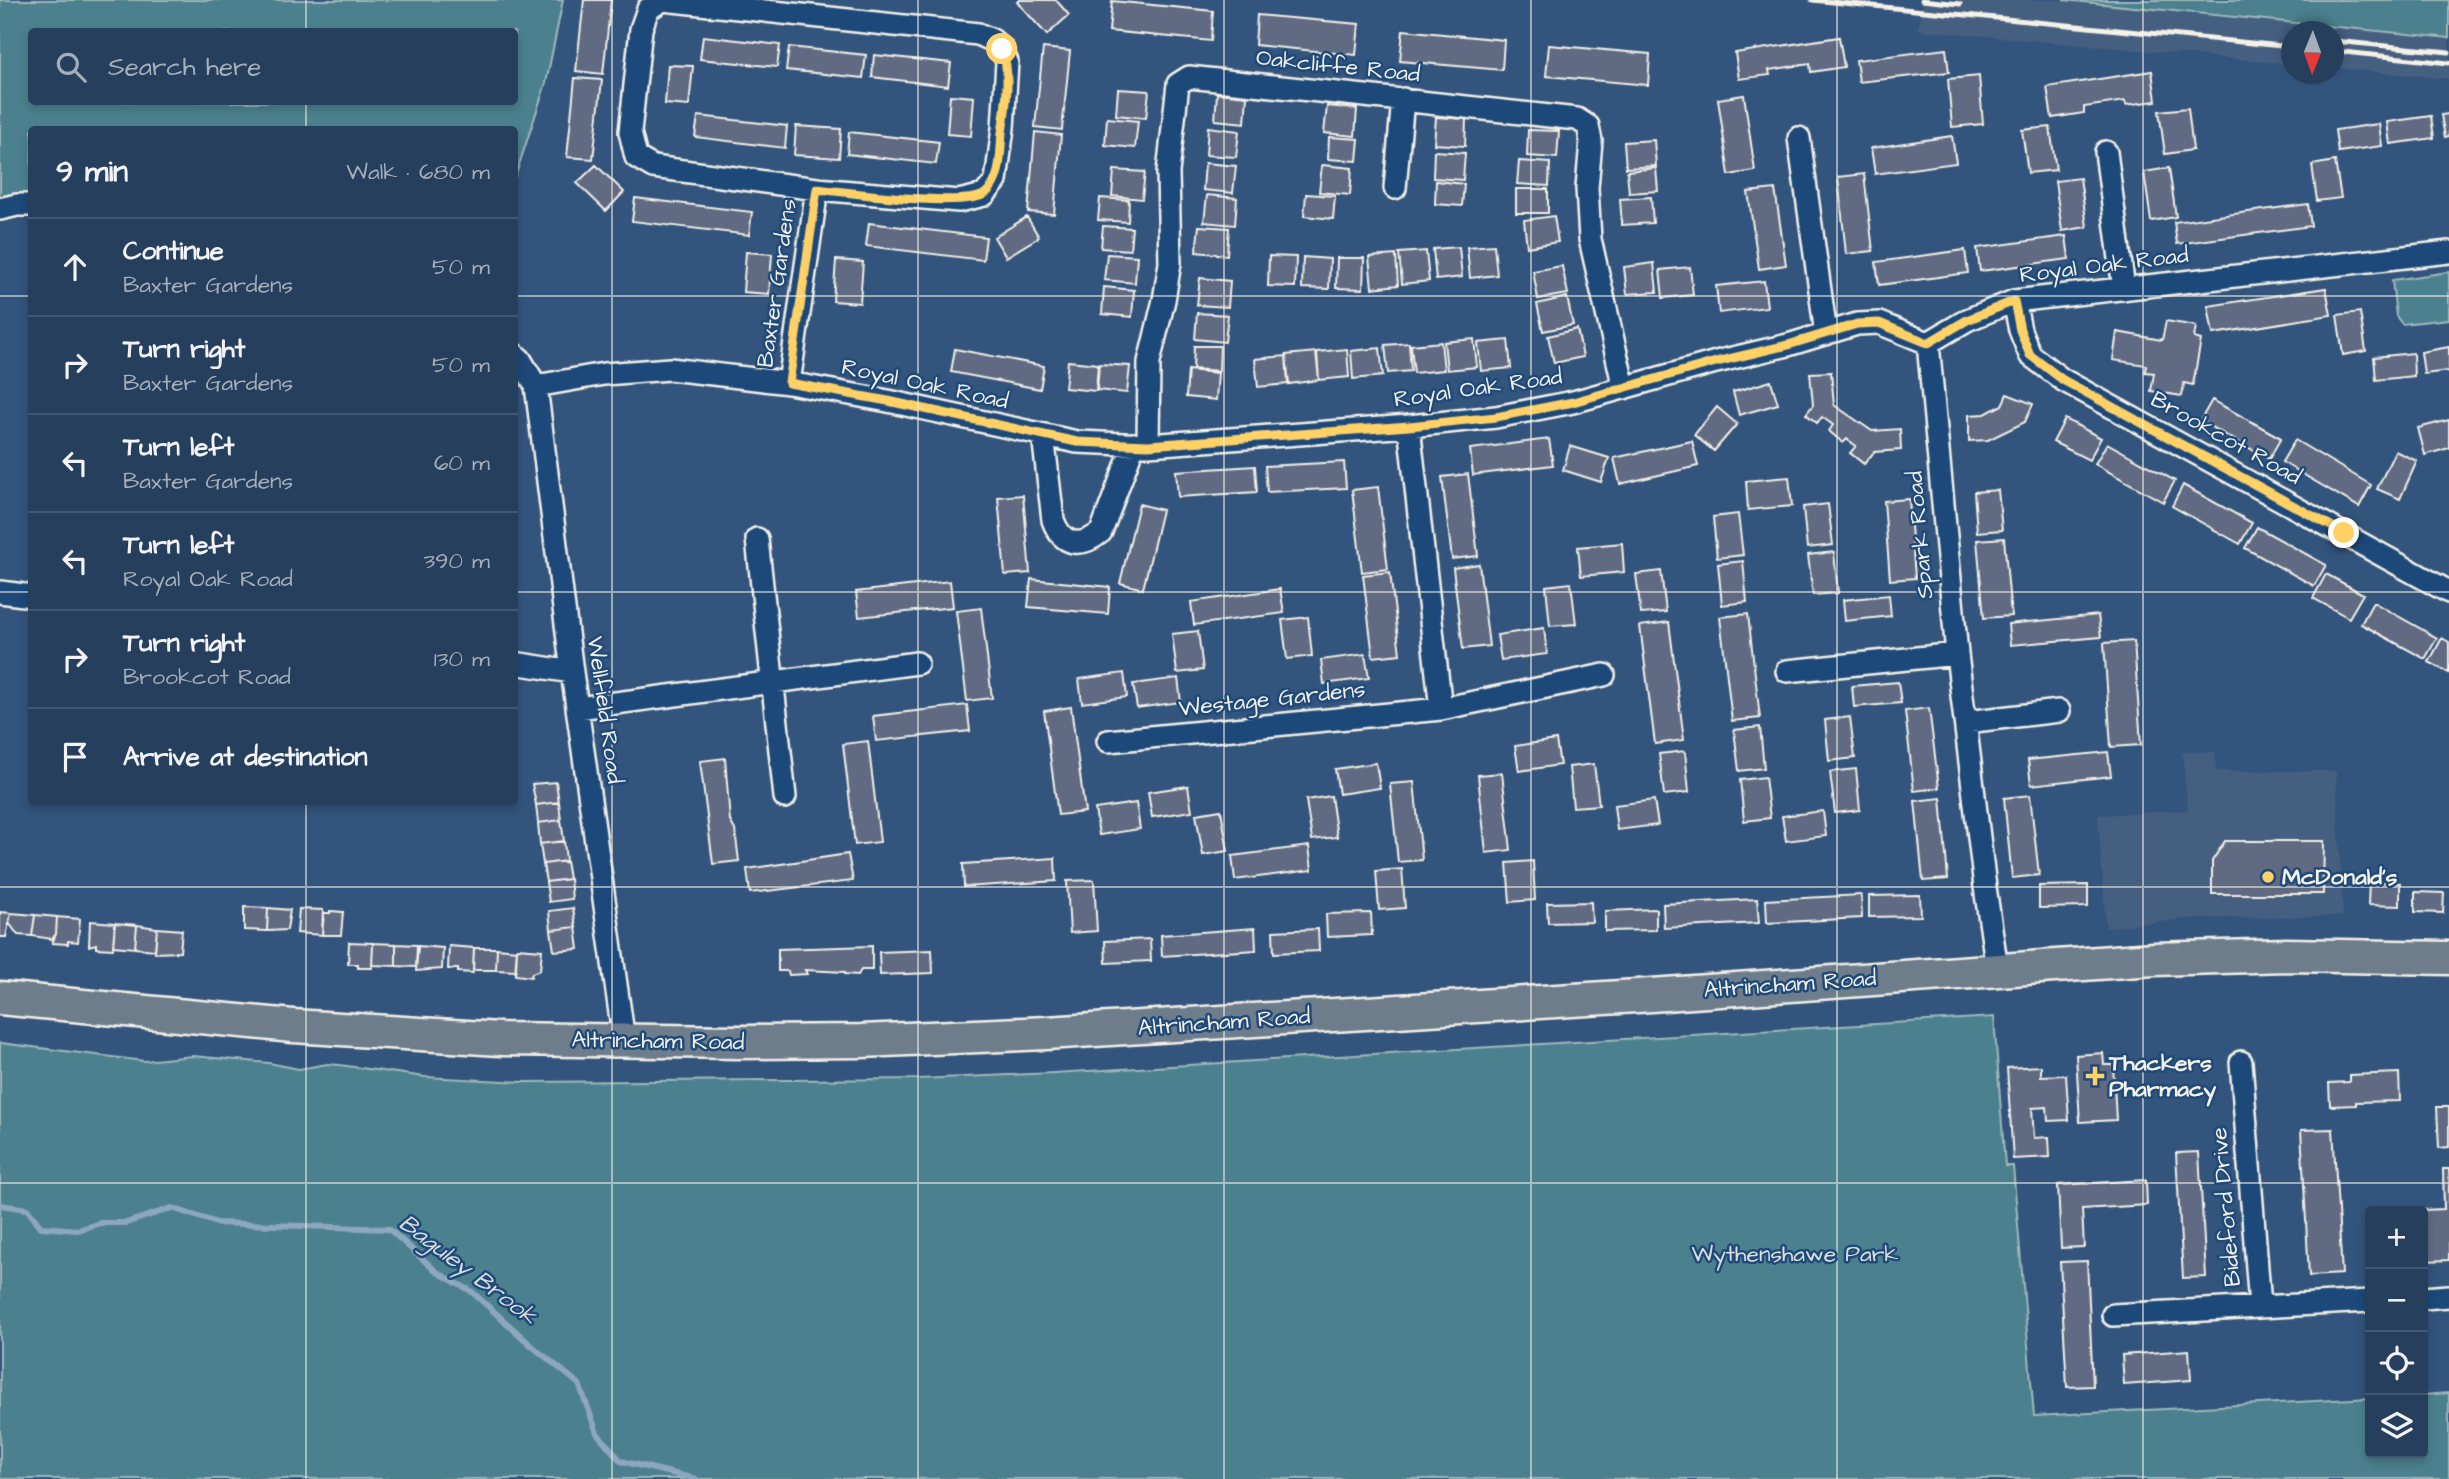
<!DOCTYPE html>
<meta charset="utf-8">
<style>
:root{--surface:#263f5d;--page:#324a66;--text:#f1f3f6;--muted:#a4afbc;--line:#425872}
body{margin:0;font-family:"Architects Daughter",sans-serif;background:var(--page);color:var(--text)}
.controls{position:absolute;right:21px;bottom:21px;display:grid;overflow:hidden;border-radius:7px;box-shadow:0 4px 10px #0003}
.controls button{width:63px;height:63px;display:grid;place-items:center;padding:0;border:0;border-bottom:2px solid var(--line);background:var(--surface);color:var(--text);font:35px sans-serif}
.compass{position:absolute;left:2281px;top:21px;width:63px;height:63px;border-radius:50%;background:var(--surface);box-shadow:0 4px 10px #0003;rotate:181deg}
.stop{position:absolute;width:21px;height:21px;margin:-16px;border:5px solid #ffd166;border-radius:50%;background:#fff}
.stop.end{background:#ffd166;border-color:#fff;box-shadow:0 2px 7px #0008}
.list{margin:0;padding:0;list-style:none}
h2{display:flex;justify-content:space-between;align-items:center;height:91px;margin:0;padding:0 28px;font-size:30px}
h2 small{font-size:23px;font-weight:400;color:var(--muted)}
.list li{display:grid;grid-template-columns:46px 1fr auto;gap:21px;align-items:center;box-sizing:border-box;height:98px;padding:0 28px;border-top:2px solid var(--line)}
.list b{display:block;font-size:26px;white-space:nowrap}
.list p{margin:0;font-size:23px;white-space:nowrap;color:var(--muted)}
.list em{font-size:23px;font-style:normal;color:var(--muted)}
.icon{flex:none;width:38px;height:38px;fill:none;stroke:currentColor;stroke-width:2;stroke-linecap:round;stroke-linejoin:round}
.map{position:relative;flex:none;width:2449px;height:1479px;overflow:hidden}
.search{position:absolute;background:var(--surface);box-shadow:0 4px 10px #0003;left:28px;top:28px;width:490px;height:77px;display:flex;align-items:center;gap:18px;box-sizing:border-box;padding:0 24px;border-radius:7px;color:var(--muted);font-size:26px}
.panel{position:absolute;background:var(--surface);box-shadow:0 4px 10px #0003;left:28px;top:126px;width:490px;height:679px;border-radius:7px}
.map>svg:first-child{display:block}
.built{fill:#455e80}
.green{fill:#4c818e;stroke:#a0b9bb;stroke-width:2;fill-rule:evenodd}
.lines{fill:none;stroke-linecap:round;stroke-linejoin:round}
.stream{stroke:#8ca7bf;stroke-width:6}
.building{fill:#616a82;stroke:#f4f1e8;stroke-width:2}
.minor-casing{stroke:#f4f1e8;stroke-width:26}
.highway-casing{stroke:#f4f1e8;stroke-width:37}
.minor{stroke:#1f4a7a;stroke-width:21}
.highway{stroke:#6d7d8c;stroke-width:32}
.rail{stroke:#f4f1e8;stroke-width:5}
.route{stroke:#ffd166;stroke-width:9}
.grid{fill:none;stroke:#f4f1e8;stroke-width:2;stroke-opacity:0.55}
.poi-dot{fill:#ffd166;stroke:#1f4a7a;stroke-width:2.5}
.labels{text-anchor:middle;dominant-baseline:central;stroke-width:5;stroke-linejoin:round;paint-order:stroke}
.street-label{font-size:23px;fill:#f4f1e8;stroke:#1f4a7a}
.poi-label{font-size:23px;font-weight:bold;fill:#f4f1e8;stroke:#1f4a7a;text-anchor:start}
.park-label{font-size:23px;fill:#dbe0da;stroke:#1f4a7a}
.water-label{font-size:24px;font-style:italic;fill:#dadfde;stroke:#1f4a7a}
</style>
<div class="map">
<svg width="2449" height="1479" viewBox="0 0 2449 1479">
<rect width="100%" height="100%" fill="#33547c"/>
<filter id="ink" filterUnits="userSpaceOnUse"><feTurbulence type="fractalNoise" baseFrequency=".0143" numOctaves="2"/><feDisplacementMap in="SourceGraphic" scale="14" xChannelSelector="R" yChannelSelector="G"/><feConvolveMatrix kernelMatrix="1 2 1 2 8 2 1 2 1" color-interpolation-filters="sRGB"/></filter>
<g filter="url(#ink)">
<path class="built" d="M1924,0H2063L2449,38V79L2334,68V32H2292L2291,64L1918,30Z
M2182,752H2215L2216,771H2336L2343,916L2185,919L2106,928L2098,815L2188,810Z"/>
<path class="green" d="M0,0H563L546,83L515,177L514,130H32L31,194L0,197ZM32,32H514V102H32Z
M2063,0H2449V38Z
M2449,272V319L2402,324L2396,316L2392,280Z
M1994,1017L2005,1166H2013L2034,1416L2370,1398V1453H2423V1395L2449,1393V1479H0V1043L144,1061L193,1056L269,1063L299,1069L327,1064L340,1065L425,1077L525,1082L918,1079L1054,1073Z"/>
<g class="lines">
<path class="stream" d="M0,1205L27,1209L41,1227L78,1230L100,1223H126L172,1208L217,1223L389,1229L437,1272L471,1291L532,1346L579,1384L597,1433L621,1461L696,1479"/>
</g>
<path class="building" d="M584,0H611L603,74L576,71Z
M1019,0H1056L1069,15L1047,35L1017,2Z
M1112,1L1213,11L1211,41L1109,31Z
M1257,15L1359,24L1356,55L1255,45Z
M1403,30L1504,40L1502,70L1400,61Z
M703,36L780,45L777,67L700,59Z
M1839,37L1844,67L1811,72L1810,64L1769,70L1770,75L1739,79L1735,53Z
M1549,45L1650,54L1648,85L1546,76Z
M789,47L866,55L863,78L786,70Z
M1043,48L1070,51L1062,130L1035,127Z
M1946,49L1949,72L1859,82L1856,60Z
M874,55L951,63L948,86L872,77Z
M668,65L693,66L689,106L665,104Z
M2152,71L2156,101L2126,105L2125,101L2084,107V113L2052,118L2047,87Z
M1979,76L1983,124L1952,127L1948,79Z
M575,78L602,80L593,159L567,157Z
M1118,89L1149,91L1146,118L1116,115Z
M1217,93L1247,96L1245,123L1215,120Z
M950,95L974,97L971,136L947,134Z
M1744,95L1755,171L1729,175L1718,99Z
M1327,106L1357,109L1355,136L1324,133Z
M2188,108L2193,150L2165,154L2159,111Z
M2449,114V136L2445,137L2441,115Z
M698,116L787,126L785,148L695,137Z
M2431,116L2434,138L2390,144L2387,122Z
M1436,117L1466,119L1465,146L1434,144Z
M1107,118L1138,121L1135,148L1105,145Z
M2379,124L2382,146L2338,152L2335,130Z
M796,126L841,129L839,158L794,155Z
M1208,127L1239,131L1236,157L1206,155Z
M2050,127L2056,170L2028,173L2022,130Z
M1528,130L1559,131L1557,158L1527,156Z
M849,132L939,142L936,164L847,154Z
M1035,132L1061,135L1054,214L1028,212Z
M1952,136L1956,163L1875,174L1871,148Z
M1329,137L1359,139L1357,161L1328,159Z
M1654,140L1656,166L1626,168L1624,142Z
M1434,151L1465,153L1463,180L1433,178Z
M1519,161L1550,163L1549,186L1517,184Z
M2335,161L2341,198L2317,201L2312,165Z
M1205,163L1236,166L1233,193L1203,190Z
M596,165L624,192L606,211L577,183Z
M1322,165L1352,168L1350,195L1319,192Z
M1656,168L1658,191L1629,193L1627,171Z
M2169,168L2176,217L2151,221L2144,172Z
M1114,170L1145,172L1142,199L1112,196Z
M1864,174L1873,251L1846,254L1838,177Z
M2080,178L2087,227L2062,231L2055,181Z
M1436,181L1464,184L1462,206L1435,204Z
M1516,189H1548V213H1516Z
M1775,189L1786,265L1759,269L1748,192Z
M1306,194L1335,196L1333,219L1304,216Z
M1207,195L1237,198L1235,225L1204,222Z
M1651,197L1653,223L1622,225L1620,199Z
M635,198L752,212L749,235L632,221Z
M1100,198L1129,200L1128,222L1098,220Z
M2308,204L2311,226L2177,244L2174,222Z
M1554,216L1558,242L1527,247L1524,220Z
M1027,217L1039,237L1006,257L994,237Z
M869,223L986,237L983,260L866,246Z
M1103,226L1132,228L1130,250L1101,248Z
M1199,226L1229,228L1227,255L1196,252Z
M2066,236L2069,259L1980,271L1977,248Z
M1494,245L1497,275L1470,278L1467,247Z
M1459,247L1462,277L1436,280L1433,249Z
M1965,250L1968,273L1879,285L1876,262Z
M1426,251L1429,281L1402,284L1399,253Z
M746,252L772,254L769,294L743,292Z
M1107,254L1137,256L1135,283L1104,280Z
M1396,255L1398,285L1372,288L1369,257Z
M1269,256L1296,257L1295,287L1268,286Z
M1303,257L1330,259L1329,289L1302,288Z
M1337,258H1364L1363,289L1336,288Z
M836,260L863,262L860,303L833,301Z
M1654,263L1657,292L1627,294L1624,267Z
M1562,266L1568,294L1538,299L1533,271Z
M1690,267L1693,295L1663,298L1660,270Z
M1200,278L1230,281L1228,307L1197,305Z
M1764,281L1767,307L1719,313L1716,286Z
M1104,287L1134,290L1132,317L1102,314Z
M2326,288L2331,315L2213,334L2208,306Z
M1567,297L1573,325L1543,331L1537,304Z
M2360,312L2366,351L2343,355L2337,315Z
M1197,313L1228,315L1225,342L1195,339Z
M2166,321L2196,326L2194,338L2201,340L2193,385L2184,383L2182,396L2151,391L2154,373L2145,372L2146,365L2113,360L2117,332L2162,340Z
M1577,329L1583,357L1554,363L1548,336Z
M1474,339L1477,367L1447,370L1444,342Z
M1508,340L1511,368L1481,371L1478,343Z
M1441,342L1444,370L1414,373L1411,345Z
M1409,343L1411,371L1388,373L1385,345Z
M1194,346H1220L1219,371L1193,369Z
M2449,347V371L2424,374L2421,352Z
M1380,348L1383,376L1353,379L1351,351Z
M955,349L1044,366L1040,389L951,372Z
M1347,349L1349,377L1319,380L1317,352Z
M1316,352L1319,380L1289,384L1286,355Z
M2413,353L2414,376L2376,380L2374,357Z
M1286,356L1288,384L1258,387L1255,359Z
M1068,361L1098,364L1096,391L1065,388Z
M1099,364L1130,366L1127,393L1097,390Z
M1188,370L1218,373L1216,400L1186,397Z
M1831,372L1834,405L1872,431L1900,429L1901,450L1874,452L1864,464L1850,453L1856,446L1847,439L1843,443L1829,431L1833,425L1822,417L1817,423L1806,414L1813,405L1810,373Z
M1771,381L1778,404L1739,415L1733,392Z
M2007,394L2033,404L2025,422L1988,440L1969,441V415L1985,414L2002,405Z
M2212,400L2281,438L2269,459L2200,421Z
M1717,407L1737,424L1714,451L1694,435Z
M2065,419L2101,438L2089,460L2053,442Z
M2449,420V448L2425,455L2418,428Z
M1549,439L1553,465L1473,475L1470,449Z
M2295,440L2371,485L2359,507L2282,462Z
M1692,441L1698,466L1620,484L1614,458Z
M2107,443L2175,481L2163,502L2095,464Z
M1570,446L1609,458L1601,482L1563,470Z
M2395,451L2417,461L2400,499L2377,489Z
M1344,462L1346,488L1267,492L1265,466Z
M1255,466L1257,492L1178,497L1176,471Z
M1468,474L1478,556L1452,559L1442,477Z
M1789,477L1792,506L1748,510L1746,481Z
M2183,485L2252,523L2240,544L2172,506Z
M1378,487L1388,569L1362,572L1352,490Z
M1998,490L2002,530L1977,532L1974,492Z
M1023,495L1030,573L1005,575L998,497Z
M1909,499L1915,578L1890,580L1884,501Z
M1139,504L1162,510L1143,589L1120,583Z
M1828,504L1833,545L1807,548L1803,507Z
M1738,514L1743,555L1717,558L1713,517Z
M2257,527L2326,565L2314,586L2245,548Z
M2004,538L2011,616L1984,618L1977,540Z
M1622,543L1624,572L1581,576L1578,547Z
M1834,552L1838,593L1813,595L1808,555Z
M1743,561L1747,602L1722,605L1718,564Z
M1479,564L1489,646L1463,649L1453,568Z
M1661,571L1666,612L1641,614L1636,574Z
M1390,572L1400,654L1373,657L1363,575Z
M2326,574L2363,594L2349,618L2313,598Z
M1031,579L1110,587L1108,614L1028,607Z
M950,581L953,607L859,617L856,592Z
M1571,583L1576,624L1550,626L1546,586Z
M1280,589L1284,613L1194,625L1191,602Z
M1889,595L1891,616L1845,621L1843,600Z
M2373,602L2437,638L2425,659L2361,624Z
M981,608L992,698L967,701L956,611Z
M1748,614L1760,718L1732,721L1720,617Z
M2098,615L2101,637L2010,645L2008,624Z
M1308,617L1312,656L1287,659L1282,620Z
M1669,622L1684,740L1655,744L1640,626Z
M1544,628L1547,654L1501,660L1497,635Z
M1198,631L1203,670L1177,673L1172,634Z
M2442,638L2449,642V673L2429,662Z
M2134,641L2141,745L2111,747L2104,643Z
M1365,654L1369,678L1324,684L1321,660Z
M1124,673L1127,697L1082,703L1079,679Z
M1178,678L1181,702L1137,708L1133,684Z
M1898,682L1901,703L1854,707L1852,686Z
M967,705L970,731L876,741L873,716Z
M1071,707L1085,812L1058,815L1044,711Z
M1929,708L1939,788L1914,791L1905,711Z
M1850,717L1855,758L1829,761L1825,720Z
M1760,727L1764,768L1739,771L1734,730Z
M1556,740L1560,765L1519,771L1515,746Z
M868,741L880,842L855,845L843,744Z
M1685,751L1689,792L1664,795L1659,754Z
M2108,752L2111,776L2031,785L2028,760Z
M725,758L730,821L735,830L739,861L713,864L700,761Z
M1376,763L1380,788L1339,794L1335,769Z
M1594,764L1599,805L1573,807L1569,767Z
M1856,769L1860,810L1835,813L1830,772Z
M1502,773L1511,850L1486,853L1478,775Z
M1765,777L1770,818L1744,821L1740,780Z
M556,782L559,802L536,805L532,784Z
M1414,782L1422,860L1398,862L1390,784Z
M1188,786L1192,811L1152,817L1148,792Z
M2030,795L2039,875L2012,878L2004,798Z
M1331,796L1337,837L1312,840L1306,800Z
M1941,798L1948,879L1923,881L1915,801Z
M1654,800L1658,825L1617,830L1614,805Z
M559,802L561,820L538,823L536,805Z
M1136,803L1140,829L1099,835L1095,809Z
M1221,810L1228,851L1203,855L1196,814Z
M1823,811L1826,836L1786,841L1782,816Z
M561,820L564,841L540,844L538,823Z
M564,841L566,861L543,864L540,844Z
M2225,841H2324L2323,894H2212V861Z
M1309,846L1312,870L1235,880L1232,856Z
M848,854L853,881L750,893L747,869Z
M1055,858L1056,881L964,887L963,864Z
M566,861L569,879L546,882L543,864Z
M1533,861L1535,900L1510,902L1507,863Z
M1402,869L1405,908L1379,910L1376,871Z
M570,879L572,899L549,902L546,882Z
M1094,880L1097,931L1070,933L1067,881Z
M2369,882L2400,883V906L2368,905Z
M2088,885V907L2039,908V886Z
M2415,892L2444,893L2443,913L2415,912Z
M1861,895L1862,918L1767,923L1766,900Z
M1920,895L1921,916L1869,917V896Z
M1757,899L1759,923L1664,928L1663,904Z
M1591,902L1592,922L1548,923L1547,903Z
M244,907L268,908L267,931L244,930Z
M268,908L290,910L287,930L267,931Z
M573,908L576,927L551,930L549,911Z
M299,909L323,910L322,935L297,933Z
M1656,909V930L1605,931V911Z
M330,911L343,912L341,935H322L324,913H330Z
M0,912L11,913L6,937H0Z
M11,913L35,915L32,936L18,935L9,923Z
M1371,913L1372,935L1327,937L1326,914Z
M35,915L57,917L56,934L52,939L32,936Z
M57,917L80,919L78,942L68,941V944L52,943L56,934Z
M90,921L115,923L113,949L96,948V944L89,946Z
M115,923L137,925L135,948L113,946Z
M137,925L157,928L155,950L135,948Z
M576,927L579,949L554,951L551,930Z
M157,928L182,930L180,952L155,953Z
M1255,928L1256,950L1162,956L1161,935Z
M1318,929L1319,951L1274,953L1273,931Z
M1150,939L1151,961L1106,963L1105,941Z
M349,942L373,943L372,968H358V964H348Z
M373,943L396,944V966L372,965Z
M396,944L417,945L416,967L396,966Z
M418,946L443,948L442,969L416,971Z
M449,946L474,948L473,973L458,972V969H448Z
M872,946V970H861L858,975L845,974V972L805,970L807,974L789,975L788,971H778V949Z
M474,948H497L496,970H473Z
M497,948L517,950L516,971L496,970Z
M517,948L542,950L540,970L532,973L531,977L515,975Z
M932,950L933,973L880,975L879,952Z
M2103,1053L2104,1065H2113L2116,1120L2080,1122L2076,1055Z
M2041,1066V1076L2066,1075L2069,1120L2048,1121L2047,1107L2032,1108L2034,1138L2049,1137L2050,1157L2013,1159L2007,1068Z
M2399,1073L2400,1101L2356,1102V1105L2330,1106L2329,1083L2349,1082V1075Z
M2437,1107H2449V1147L2439,1148Z
M2333,1129L2342,1274L2309,1276L2301,1130Z
M2199,1152L2206,1277L2183,1278L2176,1153Z
M2443,1169H2449V1260L2424,1261L2422,1210L2444,1209Z
M2146,1180L2147,1205L2082,1209L2084,1247L2061,1248L2058,1185Z
M2087,1261L2093,1386L2067,1387L2060,1262Z
M2189,1350L2191,1380L2124,1385L2122,1355Z"/>
<g class="lines">
<defs>
<path id="minor" d="M663,0L978,34L992,40L1002,49L1007,62L1003,128L996,181L984,195L959,201L817,189L653,167L636,157L630,132L641,29L648,9Z
M1799,138L1826,334
M2106,152L2124,289
M1395,188L1403,99
M0,209L17,205H32
M2014,301L2020,330L2030,355L2063,380L2449,592
M1928,343L1957,654L1985,887L1997,969
M1928,343L1967,320L2014,301L2449,252
M514,354L520,359L536,386L572,672L624,1041
M789,383L817,189
M536,386L604,374L670,369L789,383L888,401L1077,442L1148,445L1409,426L1496,417L1573,402L1716,362L1788,345L1857,324L1879,323L1928,343
M1409,426L1441,709
M1043,435L1053,520C1062,545 1080,549 1101,532L1134,444
M1148,445L1149,362L1164,300L1170,263L1168,172L1178,84L1189,77L1577,119L1588,126L1591,141L1587,188L1590,239L1624,388
M757,539L785,797
M0,592L32,596
M514,663L572,672
M1787,671L1957,654
M578,708L917,663
M1966,722L2059,711
M1108,741L1441,709L1604,675
M2241,1062L2260,1306
M2423,1298L2449,1296
M2113,1315L2370,1301"/>
<path id="highway" d="M0,998L293,1026L500,1039L740,1042L861,1041L1046,1033L1637,996L2154,959L2287,955L2449,958"/>
</defs>
<use href="#minor" class="minor-casing"/>
<use href="#highway" class="highway-casing"/>
<use href="#minor" class="minor"/>
<use href="#highway" class="highway"/>
<path class="rail" d="M1812,0L2292,47
M1922,0L1960,4
M2334,41L2449,52
M2334,51L2449,63"/>
</g>
</g>
<g class="lines" filter="url(#ink)">
<path class="route" d="M1002,49C1011,74 1006,106 1002,133C1000,152 1002,180 986,193C968,209 846,192 817,189L789,383L888,401L1077,442L1148,445L1409,426L1496,417L1573,402L1716,362L1788,345L1857,324L1879,323L1928,343L1967,320L2014,301L2020,330L2030,355L2063,380L2344,533"/>
</g>
<path class="grid" d="M306,0V32M612,0V1479M918,0V1479M1224,0V1479M1531,0V1479M1837,0V1479M2143,0V1479M306,102V130M0,296H32M514,296H2449M0,592H32M514,592H2449M306,802V1479M0,887H2449M0,1183H2449"/>
<g class="poi-dot">
<circle cx="2268" cy="877" r="7"/>
<path d="M2091.5 1065.5h7v7h7v7h-7v7h-7v-7h-7v-7h7z"/>
</g>
<g class="labels">
<g class="street-label">
<text transform="translate(1338 66) rotate(6)">Oakcliffe Road</text>
<text transform="translate(2104 265) rotate(-7)">Royal Oak Road</text>
<text transform="translate(777 283) rotate(-82)">Baxter Gardens</text>
<text transform="translate(925 384) rotate(12)">Royal Oak Road</text>
<text transform="translate(1478 388) rotate(-8)">Royal Oak Road</text>
<text transform="translate(2226 438) rotate(29)">Brookcot Road</text>
<text transform="translate(1920 535) rotate(-95)">Spark Road</text>
<text transform="translate(1272 699) rotate(-6)">Westage Gardens</text>
<text transform="translate(605 710) rotate(82)">Wellfield Road</text>
<text transform="translate(1790 984) rotate(-4)">Altrincham Road</text>
<text transform="translate(1224 1022) rotate(-4)">Altrincham Road</text>
<text transform="translate(658 1041) rotate(1)">Altrincham Road</text>
<text transform="translate(2226 1207) rotate(-95)">Bideford Drive</text>
</g>
<g class="poi-label">
<text x="2282" y="877">McDonald's</text>
<text x="2109" y="1063">Thackers<tspan x="2109" dy="26">Pharmacy</tspan></text>
</g>
<g class="park-label">
<text x="1795" y="1254">Wythenshawe Park</text>
</g>
<g class="water-label">
<text transform="translate(468 1270) rotate(37)">Baguley Brook</text>
</g>
</g>
</svg>
<div class="controls">
<button>+</button>
<button>−</button>
<button><svg class="icon" aria-label="locate" viewBox="0 0 24 24"><circle cx="12" cy="12" r="6"/><path d="M12 2v4M12 18v4M2 12h4M18 12h4"/></svg></button>
<button><svg class="icon" aria-label="layers" viewBox="0 0 24 24"><path d="M12 4l9 5-9 5-9-5zM3 14l9 5 9-5"/></svg></button>
</div>
<svg class="compass" viewBox="-18 -18 36 36"><path d="M0-13l5 13h-10z" fill="#e53935"/><path d="M0 13l5-13h-10z" fill="#a4afbc"/></svg>
<div class="stop" style="left:1002px;top:49px"></div>
<div class="stop end" style="left:2344px;top:533px"></div>
<div class="search"><svg class="icon" aria-label="search" viewBox="0 0 24 24"><circle cx="10" cy="10" r="6"/><path d="M15 15l6 6"/></svg>Search here</div>
<section class="panel">
<h2>9 min<small>Walk · 680 m</small></h2>
<ul class="list">
<li><svg class="icon" aria-label="ahead" viewBox="0 0 24 24"><path d="M12 20V5M6 11l6-6 6 6"/></svg><div><b>Continue</b><p>Baxter Gardens</p></div><em>50 m</em></li>
<li><svg class="icon" aria-label="right" viewBox="0 0 24 24"><path d="M7 20v-9h11M14 6l5 5-5 5"/></svg><div><b>Turn right</b><p>Baxter Gardens</p></div><em>50 m</em></li>
<li><svg class="icon" aria-label="left" viewBox="0 0 24 24"><path d="M17 20v-9H6M10 6l-5 5 5 5"/></svg><div><b>Turn left</b><p>Baxter Gardens</p></div><em>60 m</em></li>
<li><svg class="icon" aria-label="left" viewBox="0 0 24 24"><path d="M17 20v-9H6M10 6l-5 5 5 5"/></svg><div><b>Turn left</b><p>Royal Oak Road</p></div><em>390 m</em></li>
<li><svg class="icon" aria-label="right" viewBox="0 0 24 24"><path d="M7 20v-9h11M14 6l5 5-5 5"/></svg><div><b>Turn right</b><p>Brookcot Road</p></div><em>130 m</em></li>
<li><svg class="icon" aria-label="arrive" viewBox="0 0 24 24"><path d="M6 21V4h12l-3 4 3 4H6"/></svg><div><b>Arrive at destination</b></div></li>
</ul>
</section>
</div>
